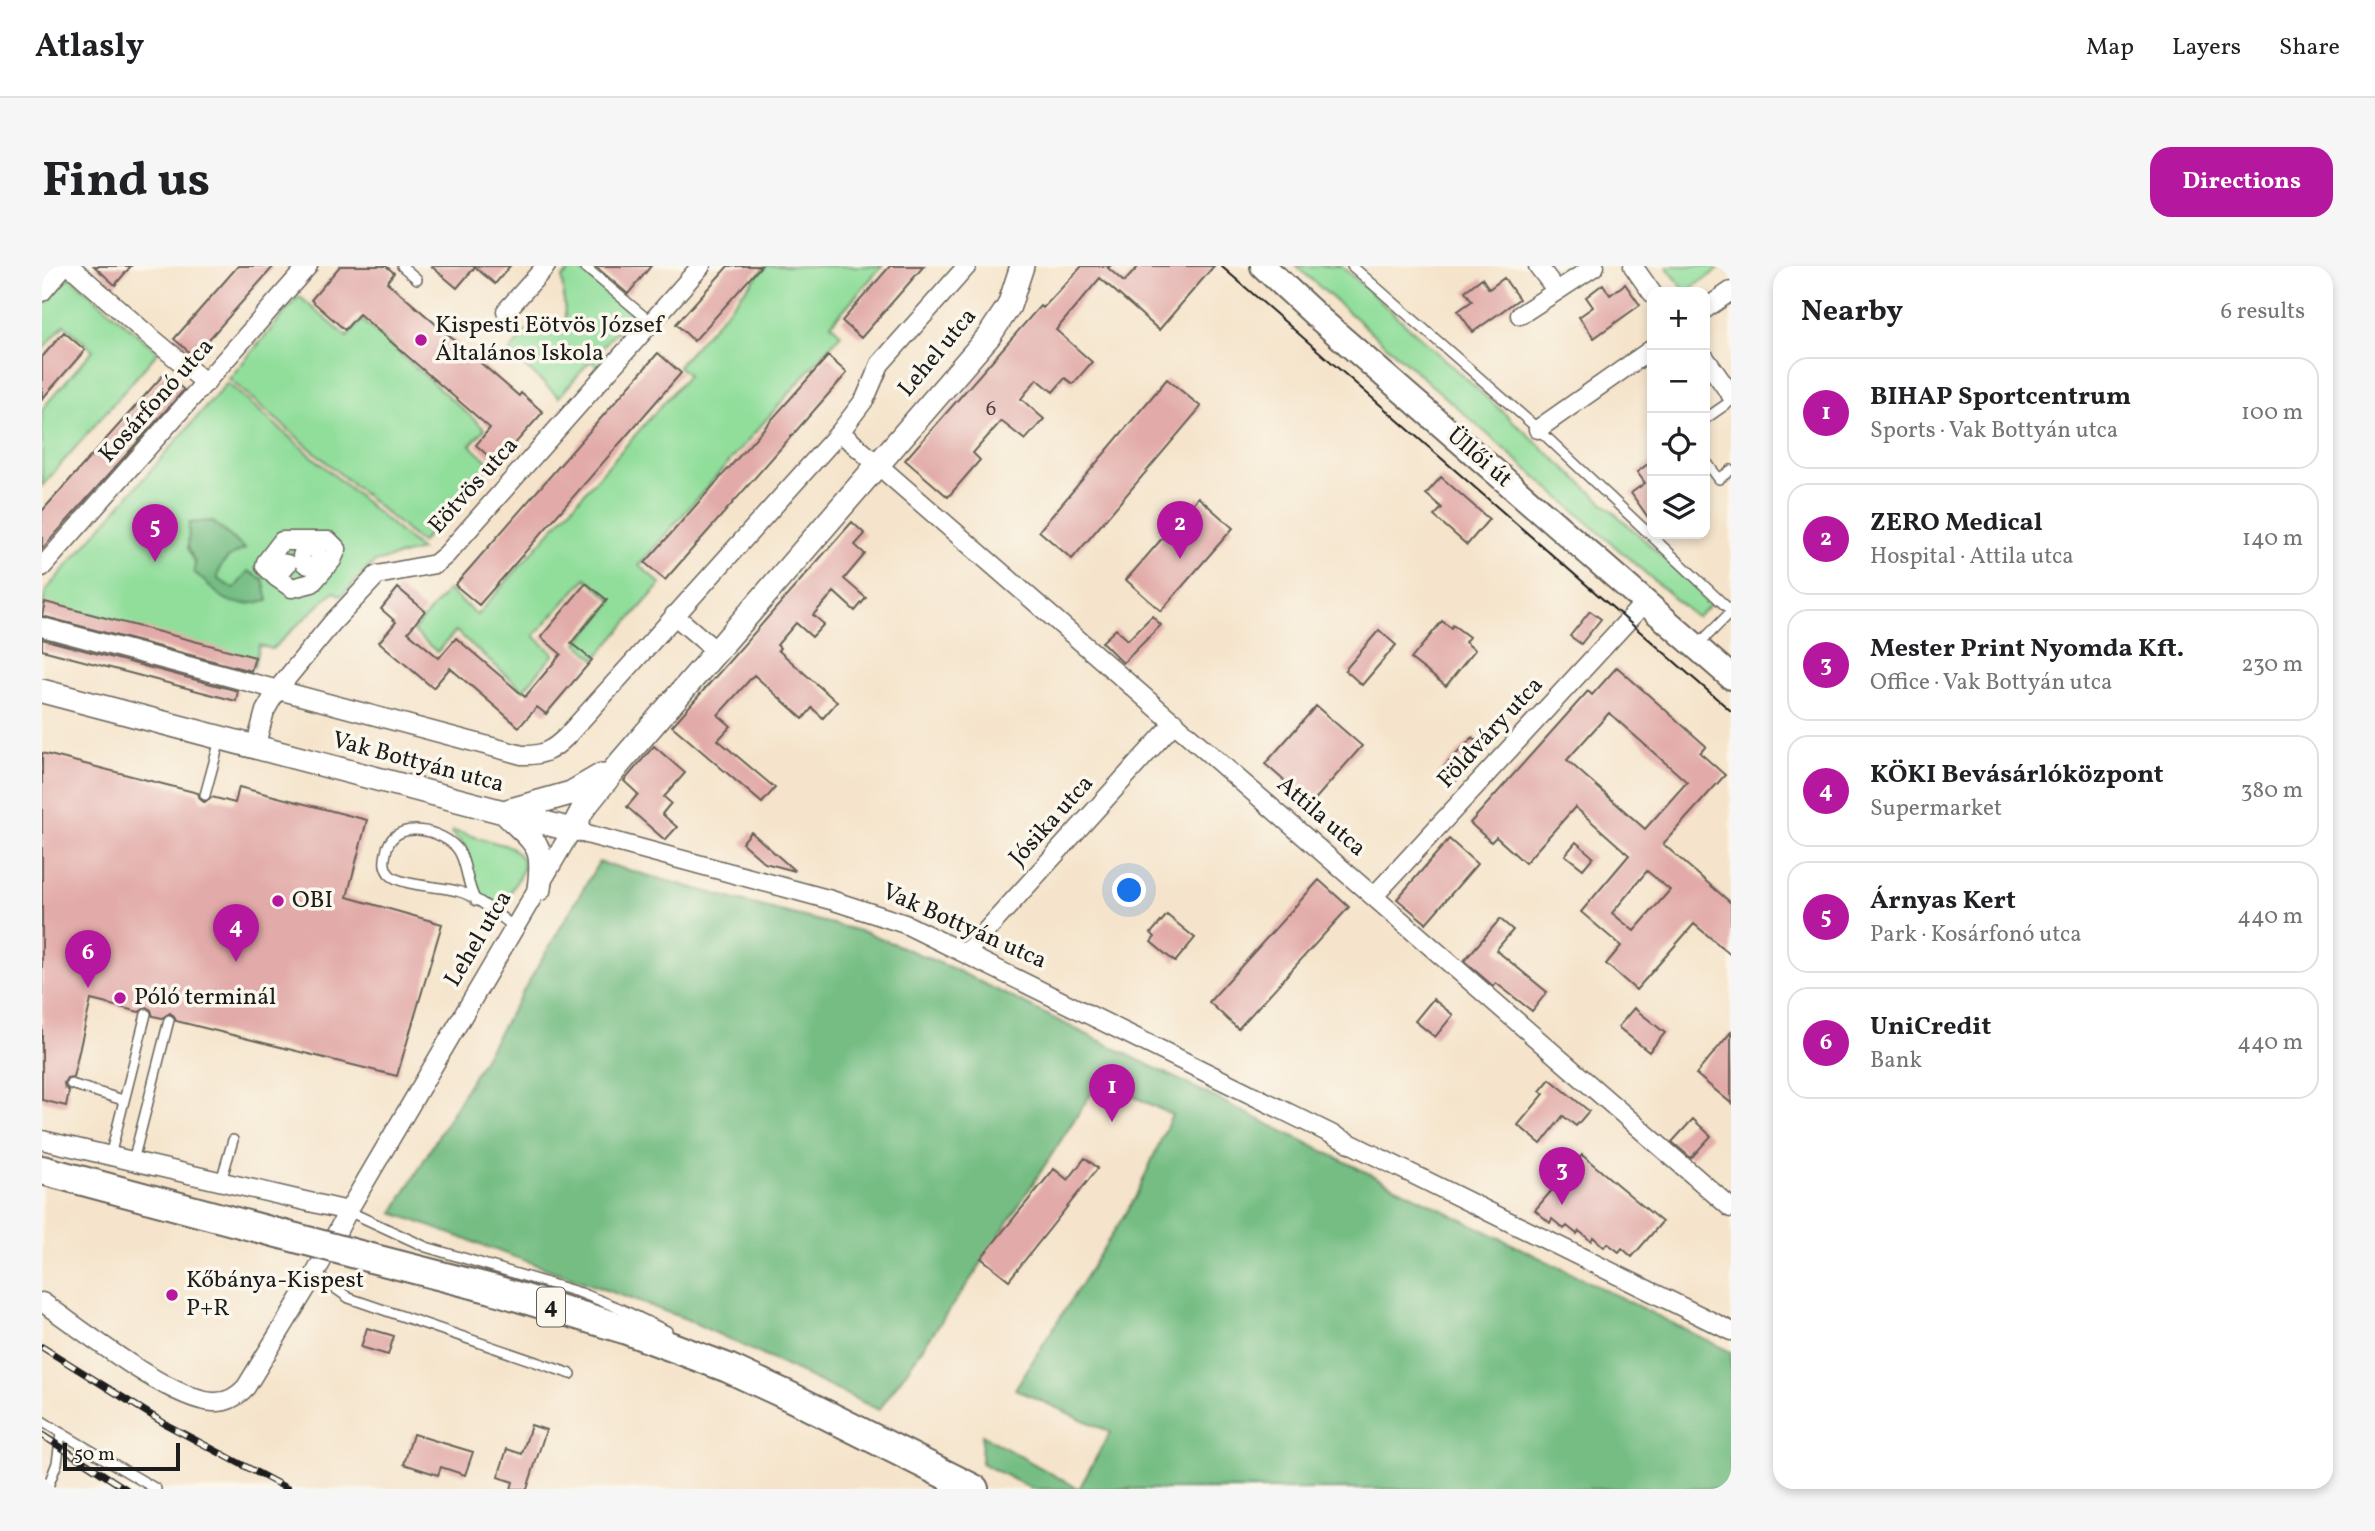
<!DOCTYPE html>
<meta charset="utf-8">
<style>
:root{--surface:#fff;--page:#f6f6f6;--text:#202124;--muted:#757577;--line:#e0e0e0;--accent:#b5179e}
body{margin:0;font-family:Vollkorn,serif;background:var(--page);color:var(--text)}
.controls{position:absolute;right:21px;top:21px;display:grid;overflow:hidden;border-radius:14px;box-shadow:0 4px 10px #0003}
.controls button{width:63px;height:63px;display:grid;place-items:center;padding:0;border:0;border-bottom:2px solid var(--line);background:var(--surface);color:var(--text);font:35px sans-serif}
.scale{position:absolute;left:21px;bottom:18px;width:117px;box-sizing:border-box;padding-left:7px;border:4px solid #1c1c1c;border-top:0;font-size:19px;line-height:24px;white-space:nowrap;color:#1c1c1c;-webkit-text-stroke:5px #fbf7ec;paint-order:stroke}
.you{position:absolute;left:1088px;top:625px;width:24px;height:24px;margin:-18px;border:5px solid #fff;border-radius:50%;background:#1a73e8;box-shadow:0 0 0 10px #1a73e833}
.badge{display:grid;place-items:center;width:46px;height:46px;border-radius:50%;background:var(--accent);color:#fff;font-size:23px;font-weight:700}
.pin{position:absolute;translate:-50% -58px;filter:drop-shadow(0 2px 4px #0008)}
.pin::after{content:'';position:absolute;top:37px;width:24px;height:21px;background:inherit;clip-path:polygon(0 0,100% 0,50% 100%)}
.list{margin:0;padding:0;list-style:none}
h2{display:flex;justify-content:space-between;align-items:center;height:91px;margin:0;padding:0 28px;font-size:30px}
h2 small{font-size:23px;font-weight:400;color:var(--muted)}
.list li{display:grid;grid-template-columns:46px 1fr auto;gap:21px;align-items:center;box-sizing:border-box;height:112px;margin:0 14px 14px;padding:0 14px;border:2px solid var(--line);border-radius:21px}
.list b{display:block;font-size:26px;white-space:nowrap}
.list p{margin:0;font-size:23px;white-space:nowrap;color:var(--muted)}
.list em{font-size:23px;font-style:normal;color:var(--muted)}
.icon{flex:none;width:38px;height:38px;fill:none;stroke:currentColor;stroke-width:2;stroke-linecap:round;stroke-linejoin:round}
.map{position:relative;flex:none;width:1689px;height:1223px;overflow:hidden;border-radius:21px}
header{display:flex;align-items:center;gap:42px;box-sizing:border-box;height:98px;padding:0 35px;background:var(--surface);border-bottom:2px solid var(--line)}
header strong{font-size:33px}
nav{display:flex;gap:38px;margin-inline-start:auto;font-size:24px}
.intro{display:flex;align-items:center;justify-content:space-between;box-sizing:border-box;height:168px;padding:0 42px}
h1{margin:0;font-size:49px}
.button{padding:18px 32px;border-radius:21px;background:var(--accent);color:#fff;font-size:24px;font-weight:700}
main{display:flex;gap:42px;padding:0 42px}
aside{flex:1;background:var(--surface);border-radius:21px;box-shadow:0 4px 10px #0003}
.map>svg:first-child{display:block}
.green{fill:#91de9b;stroke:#567d5c;stroke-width:2}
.forest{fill:#74bd83;stroke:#486c50;stroke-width:2}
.building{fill:#e2aba9;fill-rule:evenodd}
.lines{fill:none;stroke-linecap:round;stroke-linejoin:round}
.service-casing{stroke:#686259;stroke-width:12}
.minor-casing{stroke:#686259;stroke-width:21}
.tertiary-casing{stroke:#686259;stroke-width:26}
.secondary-casing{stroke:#686259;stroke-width:28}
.primary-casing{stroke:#686259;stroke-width:32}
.service{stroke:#fff;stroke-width:9}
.minor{stroke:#fff;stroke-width:18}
.tertiary{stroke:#fff;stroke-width:23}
.secondary{stroke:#fff;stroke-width:24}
.primary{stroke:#fff;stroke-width:28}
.tram{stroke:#1c1c1c;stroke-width:2}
.rail-casing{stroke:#1c1c1c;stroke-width:7}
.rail{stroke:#fbf7ec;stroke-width:4.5;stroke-dasharray:13;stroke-linecap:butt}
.primary-bridge-casing{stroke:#686259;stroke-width:32;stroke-linecap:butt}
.primary-bridge{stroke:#fff;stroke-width:28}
.poi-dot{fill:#b5179e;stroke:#fbf7ec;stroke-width:2.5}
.labels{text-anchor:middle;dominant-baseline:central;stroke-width:7;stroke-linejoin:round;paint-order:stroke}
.number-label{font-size:21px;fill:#4e403f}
.shield{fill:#fbf7ec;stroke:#5f5e5a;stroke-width:2}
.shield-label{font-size:23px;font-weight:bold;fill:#1c1c1c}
.poi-label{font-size:24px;fill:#1c1c1c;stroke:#fbf7ec;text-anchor:start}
.street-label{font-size:24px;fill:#1c1c1c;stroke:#fbf7ec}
</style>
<header>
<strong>Atlasly</strong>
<nav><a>Map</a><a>Layers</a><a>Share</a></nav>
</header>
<div class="intro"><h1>Find us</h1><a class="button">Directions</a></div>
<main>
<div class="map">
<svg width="1689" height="1223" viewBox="0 0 1689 1223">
<rect width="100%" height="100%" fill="#fbf7ec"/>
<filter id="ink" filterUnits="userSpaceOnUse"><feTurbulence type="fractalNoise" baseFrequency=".0143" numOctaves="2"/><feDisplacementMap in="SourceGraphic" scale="14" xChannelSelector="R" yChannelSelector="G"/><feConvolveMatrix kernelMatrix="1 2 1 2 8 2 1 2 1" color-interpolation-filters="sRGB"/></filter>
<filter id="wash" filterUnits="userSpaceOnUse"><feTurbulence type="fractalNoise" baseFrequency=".00686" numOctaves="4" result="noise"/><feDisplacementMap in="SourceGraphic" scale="28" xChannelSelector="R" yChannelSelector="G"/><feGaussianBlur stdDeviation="1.57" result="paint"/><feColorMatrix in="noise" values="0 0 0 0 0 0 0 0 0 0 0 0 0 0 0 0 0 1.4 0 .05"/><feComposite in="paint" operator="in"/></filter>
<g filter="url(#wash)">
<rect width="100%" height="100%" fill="#f5e4cb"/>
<path class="green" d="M533,0L602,57L589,72H583L574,65L558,84L568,93L558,102L548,95L517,131L467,86L489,60H524L520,12Z
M724,0H840L789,58L799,68L597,299L619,318L553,393L535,377L571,335L544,312L492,370L512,388L481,424L414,365L395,386L371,365L406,324L435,349L646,109L636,100Z
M1254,0H1299L1669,334V338L1655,351L1649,347Z
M1624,0H1681L1644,26Z
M27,10L116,86L0,220V143L51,84L22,59L0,84V41Z
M257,30L305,71L320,54L443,163L428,179L449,198L379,277L187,113Z
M185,117L379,284L333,296L299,330L292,325L230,383L217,379L212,401L0,345L4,324Z
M411,565L469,581L480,592L481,603L463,637C424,638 435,606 425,585C423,578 415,573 410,568Z"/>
<path class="forest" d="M170,255L203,283C188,290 176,295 176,313L192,323L206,305L221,313L226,334C184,345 181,331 152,306L153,297L146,282L147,257Z
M557,596L706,637L826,667L912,703L1689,1086V1223H1037L1068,1166L973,1123L1093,932L1130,849L1058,814L933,1007L837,1144L644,1053L351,947Z
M940,1169L1037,1223H990L939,1197Z"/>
<g id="blocks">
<path class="building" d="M52,0H89L73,19Z
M196,0H232L152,90L132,73Z
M298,0H344L352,7L345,16L477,130L479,127L501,146L455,198L434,179L448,162L317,48L303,64L269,34Z
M389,0H468L453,18L433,1L415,22Z
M553,0H609L586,28Z
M686,0H719L652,75L634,58Z
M848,0H882L819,72L800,55Z
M1040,0H1068L1066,2L1082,16L1097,0H1172L1117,64L1058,12L1014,64L1050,96L1031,118L1023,112L1011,126L995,113L979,133L1002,153L983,174L959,155L931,187L938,194L906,231L863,194L998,40L1001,42Z
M1440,12L1447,23L1462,12L1477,33L1431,66L1416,45L1430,35L1423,25Z
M1561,18L1568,29L1583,18L1598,39L1552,72L1537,51L1551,41L1544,31Z
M22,66L43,84L0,133V91Z
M616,87L639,107L437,339L413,319Z
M786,90L805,107L623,314L603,297Z
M123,107L142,124L0,283V245Z
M1125,113L1159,141L1030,293L997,265Z
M1610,195V257L1589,227L1603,217L1595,206Z
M1399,211L1447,253L1425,279L1392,250L1400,242L1384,228Z
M1156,231L1191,262L1119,345L1084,314Z
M810,256L823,268L813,279L823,288L802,313L824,332L813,345L792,326L771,349L782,358L770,371L754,357L735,379L738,382L736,384L795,436L781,452L770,442L761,453L712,409L676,449L689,460L676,474L733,522L720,537L630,460Z
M544,317L565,334L529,377L550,394L504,448L495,441L477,461L408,402L391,422L337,376L354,356L339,343L356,322L383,345L366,366L397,392L414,372L483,431L519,388L499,371Z
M3,336L213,391L209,405L0,350Z
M1548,345L1559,353L1539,378L1528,370Z
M1110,350L1119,359L1081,397L1060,376L1074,363L1086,374Z
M1400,355L1409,362L1411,359L1427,371L1423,376L1433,384L1404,420L1369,393Z
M1337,364L1354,379L1320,419L1303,404Z
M0,373L196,425L194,435L0,384Z
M1575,401L1664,480L1658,487L1683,509L1621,578L1689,637V689L1652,658L1594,724L1564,698L1579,680L1539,646L1587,589L1533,541L1483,597L1454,571L1449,576L1428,557L1546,425L1550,429ZM1567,447L1645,516L1603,563L1525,494ZM1605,605L1628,624L1592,665L1570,647Z
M1274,440L1320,480L1269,538L1223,498Z
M1431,471L1444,484L1409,520L1396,507Z
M612,480L643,507L622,531L629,537L620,548L635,561L623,574L585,541L596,528L582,515Z
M0,487L156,527L158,533L162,536L167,534L170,531L193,537L197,521L325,554L305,631L400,658L355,810L134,755L132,750L128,747L120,752L111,750L109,744L105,741L97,746L49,734L31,811L25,812L22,817L23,822L27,825L24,840L0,834Z
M709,566L753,605L723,597L700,577Z
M1407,573L1435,598L1384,657L1355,633Z
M1534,576L1551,591L1541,603L1523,589Z
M1277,614L1307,641L1196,763L1167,736Z
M1125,649L1153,672L1133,696L1109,676L1113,671L1109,667Z
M1458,653L1471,664L1454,684L1505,726L1490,745L1454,717L1451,720L1422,695Z
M1391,733L1411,749L1393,771L1373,755Z
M1592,742L1623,767L1607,786L1576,761Z
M1689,766V837L1654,808Z
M1508,813L1547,845L1534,860L1521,850L1499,878L1476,859L1502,828L1498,825Z
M1651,853L1669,870L1649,892L1630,876Z
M1540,889L1620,956L1590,991L1580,982L1577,986L1565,977L1562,981L1551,971L1549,975L1537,965L1535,968L1525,960L1522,963L1510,953L1508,957L1493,944Z
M1043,892L1056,902L967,1014L939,992L1012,903L1026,914Z
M325,1062L352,1070L346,1089L319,1081Z
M489,1159L504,1164L485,1223H469L471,1216L456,1211L465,1183L480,1188Z
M371,1168L431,1186L423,1209L399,1201L396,1209L362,1198Z"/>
</g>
</g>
<g filter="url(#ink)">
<use href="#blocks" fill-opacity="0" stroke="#686259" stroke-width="2"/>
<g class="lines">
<defs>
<path id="service" d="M360,0L375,13
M542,0L610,57
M1310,0L1496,163L1689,345
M1663,153L1689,135
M1663,194L1677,213L1689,204
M1655,380L1689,346
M163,529L178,474
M434,635C424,619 425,592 413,580C395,562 349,553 344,587C342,596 342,601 347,608C358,620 398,620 415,625C436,630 456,650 474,662
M29,818L81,834
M68,890L104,748
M91,895L127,754
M179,915L191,874
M306,945L384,981L539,1027L577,1042L625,1065
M273,1008L307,1032L529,1108
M0,1155L19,1167L15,1197L5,1223
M19,1167L114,1223"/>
<path id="minor" d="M28,0L99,63L164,117
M1496,0L1515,25L1553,0
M1591,0L1610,27
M0,26L22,0
M1663,43L1689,25
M464,45L504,0
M1478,49L1515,25
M1663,92L1689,129
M1496,163L1610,83
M798,166L1689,942
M260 291a8 8 0 1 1 16 0a8 8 0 1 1-16 0Z
M228,292L234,296L245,298L234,311L223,300L224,296L240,275H287L295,283L290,294L270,317L250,322L234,311
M0,301L266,0
M632,349L674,385
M0,361L480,489C499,490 510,485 524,471L798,166L823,133L838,98L925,0
M213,482L223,445L235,424L290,357L335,309L393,298L404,289L659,0
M1332,630L1603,336
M924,687L1133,456
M0,874L306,945
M0,1036C38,1062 128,1134 171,1136C184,1137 195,1131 204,1121L273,1008L306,945L530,564L789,634L863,658L1689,1065"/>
<path id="tertiary" d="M0,425L530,564L541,543L577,498L947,70L967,40L980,0
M465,545L529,527L560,509
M464,548C495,579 503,578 497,623"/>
<path id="secondary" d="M1221,0L1279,54L1689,411"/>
<path id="primary" d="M0,904L239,968
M329,992L450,1023L582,1063L686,1102L749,1131L932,1223"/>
</defs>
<use href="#service" class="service-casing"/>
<use href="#minor" class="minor-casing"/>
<use href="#tertiary" class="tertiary-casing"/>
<use href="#secondary" class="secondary-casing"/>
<use href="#primary" class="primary-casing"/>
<use href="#service" class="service"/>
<use href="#minor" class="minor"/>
<use href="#tertiary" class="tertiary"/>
<use href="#secondary" class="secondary"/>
<use href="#primary" class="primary"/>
<path class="tram" d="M1179,0L1689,445"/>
<defs>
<path id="rail" d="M0,1081L125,1159L246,1223
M0,1169L84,1223"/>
</defs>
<use href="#rail" class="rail-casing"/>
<use href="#rail" class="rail"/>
<defs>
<path id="primary-bridge" d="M239,968L329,992"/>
</defs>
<use href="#primary-bridge" class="primary-bridge-casing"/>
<use href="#primary-bridge" class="primary-bridge"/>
</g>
</g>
<g class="poi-dot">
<circle cx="379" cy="74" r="7"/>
<circle cx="236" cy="635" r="7"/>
<circle cx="78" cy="732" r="7"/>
<circle cx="130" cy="1029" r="7"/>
</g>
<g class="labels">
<g class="number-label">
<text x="949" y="143">6</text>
</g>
<rect class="shield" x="495" y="1021.5" width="28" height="39" rx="5"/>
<g class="shield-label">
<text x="509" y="1041">4</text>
</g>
<g class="poi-label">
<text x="393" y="60">Kispesti Eötvös József<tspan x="393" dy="28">Általános Iskola</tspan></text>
<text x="250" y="635">OBI</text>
<text x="92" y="732">Póló terminál</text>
<text x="144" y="1015">Kőbánya-Kispest<tspan x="144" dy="28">P+R</tspan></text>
</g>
<g class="street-label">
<text transform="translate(896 87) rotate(-50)">Lehel utca</text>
<text transform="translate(115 135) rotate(-48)">Kosárfonó utca</text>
<text transform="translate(1437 192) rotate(41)">Üllői út</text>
<text transform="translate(432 220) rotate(-48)">Eötvös utca</text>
<text transform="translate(1449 467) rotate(-47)">Földváry utca</text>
<text transform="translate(376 497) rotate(15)">Vak Bottyán utca</text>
<text transform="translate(1279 551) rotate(41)">Attila utca</text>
<text transform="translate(1010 555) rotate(-48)">Jósika utca</text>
<text transform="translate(922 661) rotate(24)">Vak Bottyán utca</text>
<text transform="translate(437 673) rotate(-59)">Lehel utca</text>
</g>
</g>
</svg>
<div class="controls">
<button>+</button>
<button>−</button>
<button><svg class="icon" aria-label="locate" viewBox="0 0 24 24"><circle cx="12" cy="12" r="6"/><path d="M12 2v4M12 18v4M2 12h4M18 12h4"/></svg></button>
<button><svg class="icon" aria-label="layers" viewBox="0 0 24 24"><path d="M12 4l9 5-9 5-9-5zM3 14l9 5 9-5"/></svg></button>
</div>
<div class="scale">50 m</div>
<div class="you"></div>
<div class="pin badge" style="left:1070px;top:856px">1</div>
<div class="pin badge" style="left:1138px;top:293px">2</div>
<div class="pin badge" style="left:1520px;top:939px">3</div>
<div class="pin badge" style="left:194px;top:696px">4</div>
<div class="pin badge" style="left:113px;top:296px">5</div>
<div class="pin badge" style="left:46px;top:722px">6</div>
</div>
<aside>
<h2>Nearby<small>6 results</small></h2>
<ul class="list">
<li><span class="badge">1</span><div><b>BIHAP Sportcentrum</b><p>Sports · Vak Bottyán utca</p></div><em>100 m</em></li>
<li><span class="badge">2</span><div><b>ZERO Medical</b><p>Hospital · Attila utca</p></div><em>140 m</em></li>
<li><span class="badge">3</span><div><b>Mester Print Nyomda Kft.</b><p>Office · Vak Bottyán utca</p></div><em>230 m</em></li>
<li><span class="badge">4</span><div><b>KÖKI Bevásárlóközpont</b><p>Supermarket</p></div><em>380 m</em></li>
<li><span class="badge">5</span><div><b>Árnyas Kert</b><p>Park · Kosárfonó utca</p></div><em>440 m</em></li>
<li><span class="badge">6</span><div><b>UniCredit</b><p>Bank</p></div><em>440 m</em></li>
</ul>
</aside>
</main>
